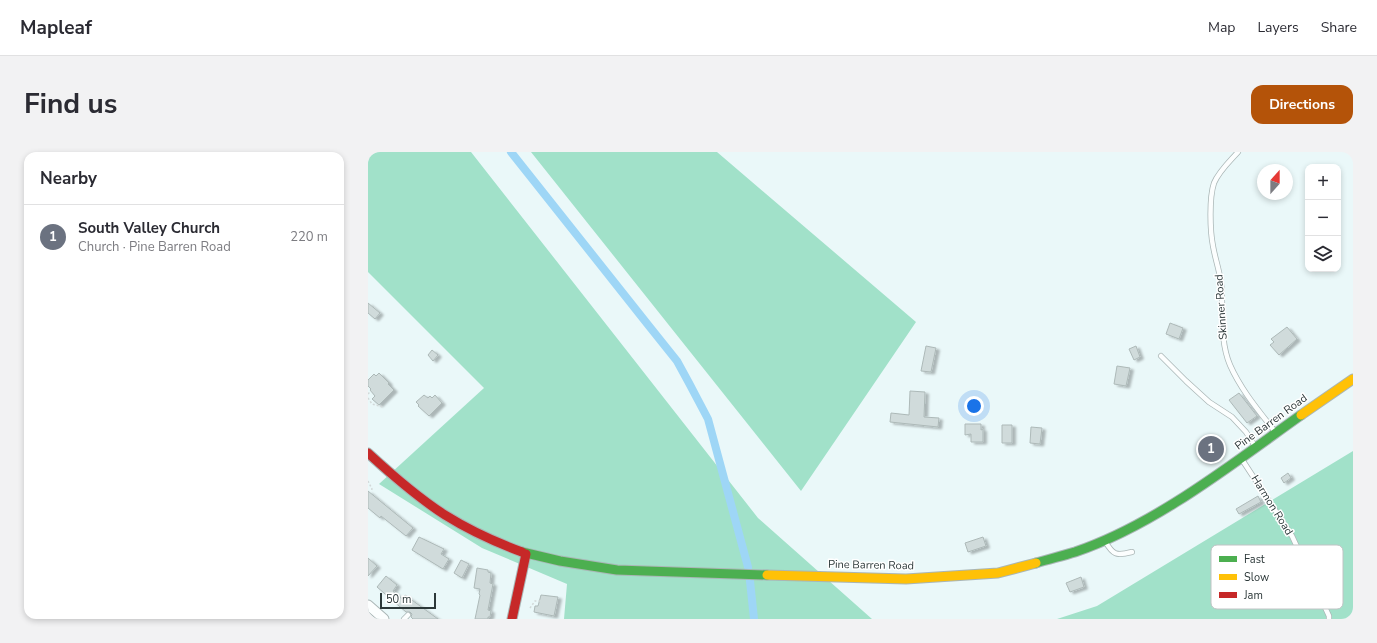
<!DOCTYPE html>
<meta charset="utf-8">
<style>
:root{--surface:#fff;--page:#f2f2f3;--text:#2b2b33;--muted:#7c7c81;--line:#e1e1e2;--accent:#b45309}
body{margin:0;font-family:"Nunito Sans",sans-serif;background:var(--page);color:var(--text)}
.controls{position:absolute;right:12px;top:12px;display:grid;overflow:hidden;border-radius:8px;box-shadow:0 2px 6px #0003}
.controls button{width:36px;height:36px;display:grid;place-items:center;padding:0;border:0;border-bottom:1px solid var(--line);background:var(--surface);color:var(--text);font:20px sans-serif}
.compass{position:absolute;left:889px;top:12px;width:36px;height:36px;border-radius:50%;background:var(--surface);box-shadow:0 2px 6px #0003;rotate:21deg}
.scale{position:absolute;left:12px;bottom:10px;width:56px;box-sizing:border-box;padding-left:4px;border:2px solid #2c3839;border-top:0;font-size:11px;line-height:14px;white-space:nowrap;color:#2c3839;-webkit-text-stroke:3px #fff;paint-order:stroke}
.you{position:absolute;left:606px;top:254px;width:14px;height:14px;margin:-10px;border:3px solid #fff;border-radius:50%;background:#1a73e8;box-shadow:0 0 0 6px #1a73e833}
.badge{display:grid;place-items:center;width:26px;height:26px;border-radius:50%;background:var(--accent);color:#fff;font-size:13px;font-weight:700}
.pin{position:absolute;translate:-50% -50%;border:2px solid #fff;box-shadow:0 1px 4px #0006}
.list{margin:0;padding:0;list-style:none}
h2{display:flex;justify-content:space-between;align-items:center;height:52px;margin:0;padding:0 16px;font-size:17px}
h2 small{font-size:13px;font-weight:400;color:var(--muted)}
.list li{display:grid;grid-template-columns:26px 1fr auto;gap:12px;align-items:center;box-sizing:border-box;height:64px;padding:0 16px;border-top:1px solid var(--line)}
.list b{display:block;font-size:15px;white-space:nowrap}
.list p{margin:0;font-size:13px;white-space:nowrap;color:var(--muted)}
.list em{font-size:13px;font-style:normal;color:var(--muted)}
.icon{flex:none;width:22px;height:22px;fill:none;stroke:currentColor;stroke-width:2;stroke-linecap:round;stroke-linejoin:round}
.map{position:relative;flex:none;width:985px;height:467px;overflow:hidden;border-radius:12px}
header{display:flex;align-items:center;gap:24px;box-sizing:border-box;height:56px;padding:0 20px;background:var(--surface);border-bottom:1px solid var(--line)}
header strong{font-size:19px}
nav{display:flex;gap:22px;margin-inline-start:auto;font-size:14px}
.intro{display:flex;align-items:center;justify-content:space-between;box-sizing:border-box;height:96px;padding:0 24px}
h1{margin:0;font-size:28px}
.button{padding:10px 18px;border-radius:12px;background:var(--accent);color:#fff;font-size:14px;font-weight:700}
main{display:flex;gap:24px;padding:0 24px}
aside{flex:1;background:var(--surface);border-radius:12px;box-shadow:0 2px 6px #0003}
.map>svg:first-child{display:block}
.forest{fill:#a1e1c9}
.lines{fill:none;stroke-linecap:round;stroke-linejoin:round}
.canal{stroke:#9ed6f6;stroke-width:8}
.building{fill:#d0dbdb;stroke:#adb9b8;filter:url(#shadow)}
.lane-casing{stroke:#aab6b6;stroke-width:6}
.street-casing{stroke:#aab6b6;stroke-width:11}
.fast-casing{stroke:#aab6b6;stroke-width:11}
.slow-casing{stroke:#aab6b6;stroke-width:11}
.jam-casing{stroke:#aab6b6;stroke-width:11}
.path{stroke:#d2d8d8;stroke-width:1.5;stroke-dasharray:2 2;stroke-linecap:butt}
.lane{stroke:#fcfefe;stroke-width:4.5}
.street{stroke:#fcfefe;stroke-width:9}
.fast{stroke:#4caf50;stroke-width:9}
.slow{stroke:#ffc107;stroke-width:9}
.jam{stroke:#c62828;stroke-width:9}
.labels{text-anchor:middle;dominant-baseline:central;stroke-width:3;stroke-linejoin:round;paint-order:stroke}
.street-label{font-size:11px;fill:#2c3839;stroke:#fff}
.key{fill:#fff;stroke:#c0c3c4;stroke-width:1}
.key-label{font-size:11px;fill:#2c3839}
</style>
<header>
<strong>Mapleaf</strong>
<nav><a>Map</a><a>Layers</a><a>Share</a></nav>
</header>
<div class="intro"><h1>Find us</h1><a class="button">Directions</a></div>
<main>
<aside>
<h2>Nearby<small></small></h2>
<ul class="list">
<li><span class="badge" style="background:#6b7280">1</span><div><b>South Valley Church</b><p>Church · Pine Barren Road</p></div><em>220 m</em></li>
</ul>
</aside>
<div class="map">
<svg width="985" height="467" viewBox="0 0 985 467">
<defs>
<filter id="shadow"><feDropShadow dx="3.5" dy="2" stdDeviation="1" flood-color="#0004"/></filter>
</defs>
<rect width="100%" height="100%" fill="#eaf8f9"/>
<path class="forest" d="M0,0H103L390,366L504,467H196L199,432L114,396L11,332L116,236L0,120Z
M163,0H349L548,170L433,339Z
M985,299V467H689L729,454Z"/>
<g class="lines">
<path class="canal" d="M143,0L281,174L309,209L321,231L340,267L380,415
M382,429L386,467"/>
</g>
<path class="building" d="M0,151L12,161L7,167L0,161Z
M802,171L815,176L811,187L798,182Z
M919,175L929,187L911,203L902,193L906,190L903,187Z
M558,194L568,196L563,220L553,219Z
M768,194L772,205L766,208L761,197Z
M64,198L70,203L65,209L60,203Z
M749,214L762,216L758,234L746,232Z
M11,221L21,231L20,232L26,238L11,253L4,247L7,244L2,238L3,237L0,234V228L6,222L8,224Z
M542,239L557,240L556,265L571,266L570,275L522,270L523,261L541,263Z
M871,241L889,264L879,271L861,248Z
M56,243L60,246L62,244L64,246L67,243L74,251L61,264L50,254L51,253L48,250Z
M597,272H613V278L615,277V290H603V282L597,283Z
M634,273H644V291H634Z
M663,275L674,276L672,292L662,291Z
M920,321L923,326L916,331L913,326Z
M0,339L45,376L38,384L13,364L12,366L0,356Z
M890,344L893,350L871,362L868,357Z
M51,385L76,397L73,402L81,407L75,417L44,398Z
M615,385L618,394L600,400L597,391Z
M0,406L9,414L0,424Z
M93,408L101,412L94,426L86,421Z
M109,416L120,418V420L123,421L122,431L125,432L120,458L123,459L122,465H120V467H107L112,443L111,442L112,437L106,436Z
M18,424L29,433L25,439L34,447L37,443L70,467H45L43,465L44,462L42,460H38L9,435Z
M713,425L716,435L702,440L698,431Z
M173,443L190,445L186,464L166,460L167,454H170Z"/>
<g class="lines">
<defs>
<path id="lane" d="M870,0C862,9 851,19 846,31C841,46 842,79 845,94C847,106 851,117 853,130C856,158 851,187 862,213C873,238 891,259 908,281
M793,204L818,229L841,250L864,265L878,280L887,294
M873,306L924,384L961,464V467
M737,389C745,403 748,404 764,400
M36,467L40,463"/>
<path id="street" d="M0,453L16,467"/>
<path id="fast" d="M154,400L192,409L249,418L399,423
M668,411C681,407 694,404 707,400C787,373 864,312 933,263"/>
<path id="slow" d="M933,263L985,227
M399,423L538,427L630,421L668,411"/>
<path id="jam" d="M0,301C24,323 49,345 77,363C101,378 127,390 154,400
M144,467L158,402"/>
</defs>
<use href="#lane" class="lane-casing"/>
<use href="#street" class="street-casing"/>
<use href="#fast" class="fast-casing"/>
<use href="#slow" class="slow-casing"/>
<use href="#jam" class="jam-casing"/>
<path class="path" d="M0,242L3,239
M0,246L4,252L15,255
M0,329L4,337L3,339
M162,456L167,449H172"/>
<use href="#lane" class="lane"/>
<use href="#street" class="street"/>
<use href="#fast" class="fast"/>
<use href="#slow" class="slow"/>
<use href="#jam" class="jam"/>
</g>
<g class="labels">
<g class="street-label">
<text transform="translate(853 155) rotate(-94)">Skinner Road</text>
<text transform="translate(903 270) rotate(-36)">Pine Barren Road</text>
<text transform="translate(904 353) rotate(58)">Harmon Road</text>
<text transform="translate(503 413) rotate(1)">Pine Barren Road</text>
</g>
</g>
<rect x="843" y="393" width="132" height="64" rx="6" class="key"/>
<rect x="851" y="404" width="18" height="6" fill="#4caf50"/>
<rect x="851" y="422" width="18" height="6" fill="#ffc107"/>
<rect x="851" y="440" width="18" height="6" fill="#c62828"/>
<g class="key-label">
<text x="876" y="411">Fast</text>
<text x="876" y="429">Slow</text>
<text x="876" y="447">Jam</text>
</g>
</svg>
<div class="controls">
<button>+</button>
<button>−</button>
<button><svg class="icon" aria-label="layers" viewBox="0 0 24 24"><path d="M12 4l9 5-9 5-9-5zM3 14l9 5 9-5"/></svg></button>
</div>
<svg class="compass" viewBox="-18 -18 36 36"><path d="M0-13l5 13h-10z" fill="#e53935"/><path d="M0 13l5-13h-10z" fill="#7c7c81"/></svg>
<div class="scale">50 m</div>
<div class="you"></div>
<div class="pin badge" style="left:843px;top:297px;background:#6b7280">1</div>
</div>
</main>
